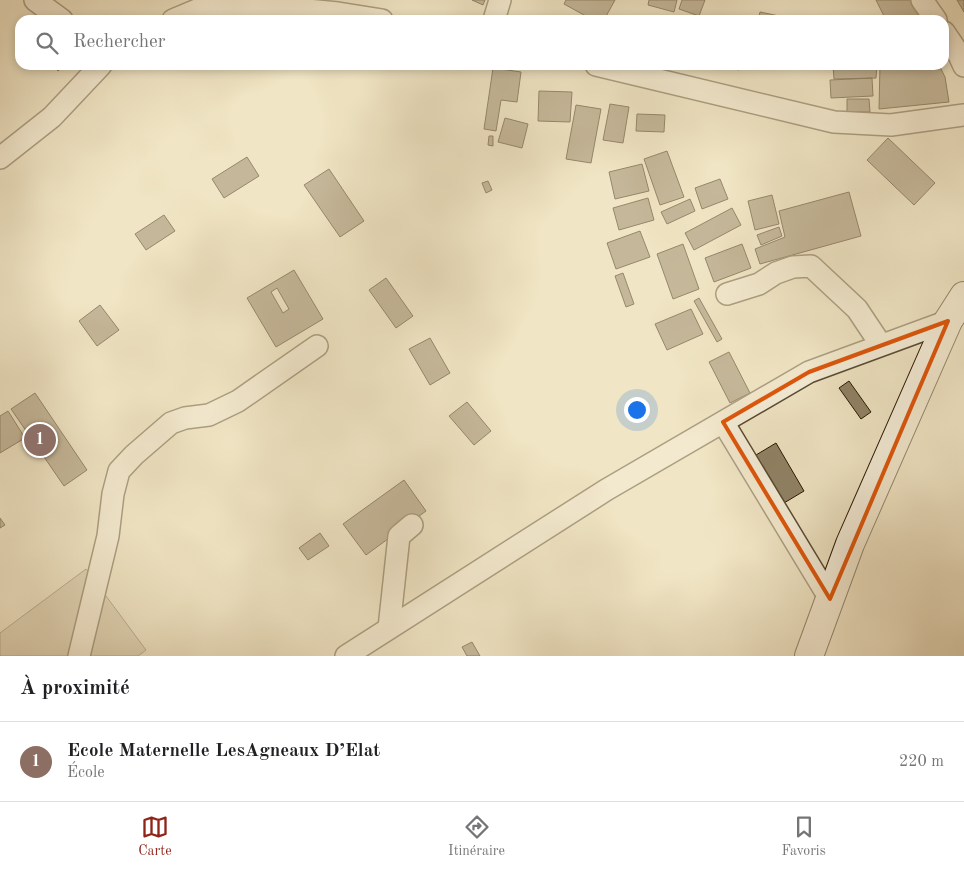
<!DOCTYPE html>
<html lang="fr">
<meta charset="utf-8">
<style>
:root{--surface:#fff;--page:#f2f2f2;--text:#202124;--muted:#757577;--line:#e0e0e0;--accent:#8f2418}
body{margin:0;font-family:"Old Standard TT",serif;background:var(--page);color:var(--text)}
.you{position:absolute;left:636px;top:409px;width:18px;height:18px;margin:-12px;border:4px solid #fff;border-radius:50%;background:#1a73e8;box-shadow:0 0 0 8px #1a73e833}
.badge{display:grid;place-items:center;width:32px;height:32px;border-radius:50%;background:var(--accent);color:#fff;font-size:16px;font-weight:700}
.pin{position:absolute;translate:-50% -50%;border:2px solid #fff;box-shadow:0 1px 5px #0006}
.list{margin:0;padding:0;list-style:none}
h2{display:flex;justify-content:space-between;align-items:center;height:65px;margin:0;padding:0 20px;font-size:21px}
h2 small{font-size:16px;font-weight:400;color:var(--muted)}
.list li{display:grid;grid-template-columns:32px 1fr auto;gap:15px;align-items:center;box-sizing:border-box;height:80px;padding:0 20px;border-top:1px solid var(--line)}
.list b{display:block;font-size:19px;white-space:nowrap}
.list p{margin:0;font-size:16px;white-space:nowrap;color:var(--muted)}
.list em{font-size:16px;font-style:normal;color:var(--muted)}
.icon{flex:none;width:28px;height:28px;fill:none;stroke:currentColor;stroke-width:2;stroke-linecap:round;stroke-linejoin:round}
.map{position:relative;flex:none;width:964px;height:656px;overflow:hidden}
.search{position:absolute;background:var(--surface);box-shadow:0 2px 8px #0003;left:15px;right:15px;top:15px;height:55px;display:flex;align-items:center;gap:12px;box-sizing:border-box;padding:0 18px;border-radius:15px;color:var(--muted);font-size:19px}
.sheet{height:145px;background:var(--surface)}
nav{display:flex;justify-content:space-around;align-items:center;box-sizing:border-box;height:70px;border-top:1px solid var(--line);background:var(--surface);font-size:14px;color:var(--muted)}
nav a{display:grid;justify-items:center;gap:2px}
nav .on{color:var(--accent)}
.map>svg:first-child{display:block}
.green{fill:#cec2a3;stroke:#7b6c52}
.building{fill:#908266;stroke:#281600;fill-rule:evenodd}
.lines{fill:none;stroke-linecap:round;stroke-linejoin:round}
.minor-casing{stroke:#5a4a31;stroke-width:24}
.secondary-casing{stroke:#281600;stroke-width:30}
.minor{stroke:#f5eed9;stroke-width:21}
.secondary{stroke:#f5eed9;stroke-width:28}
.marked{fill:none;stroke:#de560b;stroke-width:4;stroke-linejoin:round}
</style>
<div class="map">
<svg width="964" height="656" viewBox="0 0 964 656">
<rect width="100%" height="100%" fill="#f0e5c4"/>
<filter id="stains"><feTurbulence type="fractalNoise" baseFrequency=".004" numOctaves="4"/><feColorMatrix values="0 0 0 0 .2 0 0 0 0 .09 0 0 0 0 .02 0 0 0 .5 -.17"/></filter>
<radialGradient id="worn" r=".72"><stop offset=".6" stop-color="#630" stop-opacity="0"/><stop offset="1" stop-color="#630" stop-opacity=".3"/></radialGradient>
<path class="green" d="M86,569L146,650L138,656H0V633Z"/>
<path class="building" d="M472,0H485L483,5Z
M566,0H615L604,20H593L564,4Z
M649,0H677L674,12L648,5Z
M682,0H705L699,16L679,9Z
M876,0H917L929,20H883L884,16Z
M957,0H964V12Z
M760,12L784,17V20H758Z
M53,65H65L58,71Z
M722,65H741L739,70Z
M833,65H877L876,78L834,79Z
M880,65H939L945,77L949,102L879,109Z
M493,68L521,72L517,102L501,100L496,131L484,129Z
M872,78L873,96L831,98L830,80Z
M539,91L572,92L570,122L538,121Z
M847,99H869L870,112H847Z
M610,104L629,107L623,143L603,140Z
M576,105L601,109L591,163L566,159Z
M637,114L665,115L664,132L636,131Z
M505,118L528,124L522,148L498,142Z
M489,136H493V146L488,145Z
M888,138L935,183L914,205L867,160Z
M667,151L684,197L660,205L644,159Z
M247,157L259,176L224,198L212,179Z
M642,164L649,191L615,199L609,172Z
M329,169L364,221L340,237L304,185Z
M720,179L728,199L702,209L695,188Z
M488,181L492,190L486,193L482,183Z
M849,192L861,236L760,264L755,249L785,237L779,211Z
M772,195L779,224L755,230L748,201Z
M648,198L654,220L619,230L613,208Z
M690,199L695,211L667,224L661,212Z
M732,208L741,225L694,250L685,233Z
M164,215L175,231L146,250L135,234Z
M779,227L782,236L761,245L757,235Z
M640,231L650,257L616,269L607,243Z
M683,244L699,289L673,299L657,254Z
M742,244L751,268L714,282L705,258Z
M294,270L323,319L276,347L247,298ZM277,288L289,309L283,313L271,292Z
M623,273L634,304L626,307L615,276Z
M386,278L413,316L396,328L369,290Z
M699,298L722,339L717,342L694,301Z
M100,305L119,330L97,346L79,321Z
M691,309L703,334L667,350L655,324Z
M430,338L450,373L430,385L409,349Z
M729,352L750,393L730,403L709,362Z
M849,381L871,412L861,419L839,388Z
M35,393L87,470L64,486L11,409Z
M467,402L491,431L474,445L449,416Z
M8,411L25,438L0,453V416Z
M776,443L804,491L779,506L751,458Z
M404,480L426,511L366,555L343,524Z
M0,518L5,525L0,528Z
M320,533L329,546L308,560L299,548Z
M472,642L480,656H467L462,647Z"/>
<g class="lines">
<defs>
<path id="minor" d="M35,0L62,20
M922,0L936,20
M173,20L204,7H277L338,13L382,20
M494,20L500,0
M944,32L957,51L964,66
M596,65L834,122L891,125L964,115
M0,158L52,117L101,65
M727,294L759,284L776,273L793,267L811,266L857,309L881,345
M723,422L830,599
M389,628L399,536L412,525
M79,656L108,536L113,494L119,471L134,455L171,423L185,418L209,415L238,401L317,346
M346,656L606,490L809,372L948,321"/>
<path id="secondary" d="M809,656L850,544L948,321L964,296"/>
</defs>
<use href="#minor" class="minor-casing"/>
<use href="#secondary" class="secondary-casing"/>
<use href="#minor" class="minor"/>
<use href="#secondary" class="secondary"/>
</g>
<path d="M0 0H964V656H0ZM948,321L910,410L830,599L723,422L809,372Z" fill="#f0e5c4" fill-opacity=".55" fill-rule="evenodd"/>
<path class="marked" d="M948,321L910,410L830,599L723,422L809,372Z"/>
<rect width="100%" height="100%" filter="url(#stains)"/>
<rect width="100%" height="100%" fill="url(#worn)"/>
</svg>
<div class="you"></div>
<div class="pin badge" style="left:40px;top:440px;background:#8d6e63">1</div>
<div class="search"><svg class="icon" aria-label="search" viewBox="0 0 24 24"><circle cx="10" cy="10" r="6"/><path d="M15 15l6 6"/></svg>Rechercher</div>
</div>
<section class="sheet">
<h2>À proximité<small></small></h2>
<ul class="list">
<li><span class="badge" style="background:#8d6e63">1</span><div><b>Ecole Maternelle LesAgneaux D’Elat</b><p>École</p></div><em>220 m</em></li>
</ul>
</section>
<nav>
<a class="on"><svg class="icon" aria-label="map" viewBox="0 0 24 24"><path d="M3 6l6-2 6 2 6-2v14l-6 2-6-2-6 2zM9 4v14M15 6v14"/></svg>Carte</a>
<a><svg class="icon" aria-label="directions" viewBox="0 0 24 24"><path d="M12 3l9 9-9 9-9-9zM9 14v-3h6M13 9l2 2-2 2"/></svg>Itinéraire</a>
<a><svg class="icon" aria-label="saved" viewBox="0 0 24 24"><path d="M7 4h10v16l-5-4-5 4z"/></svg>Favoris</a>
</nav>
